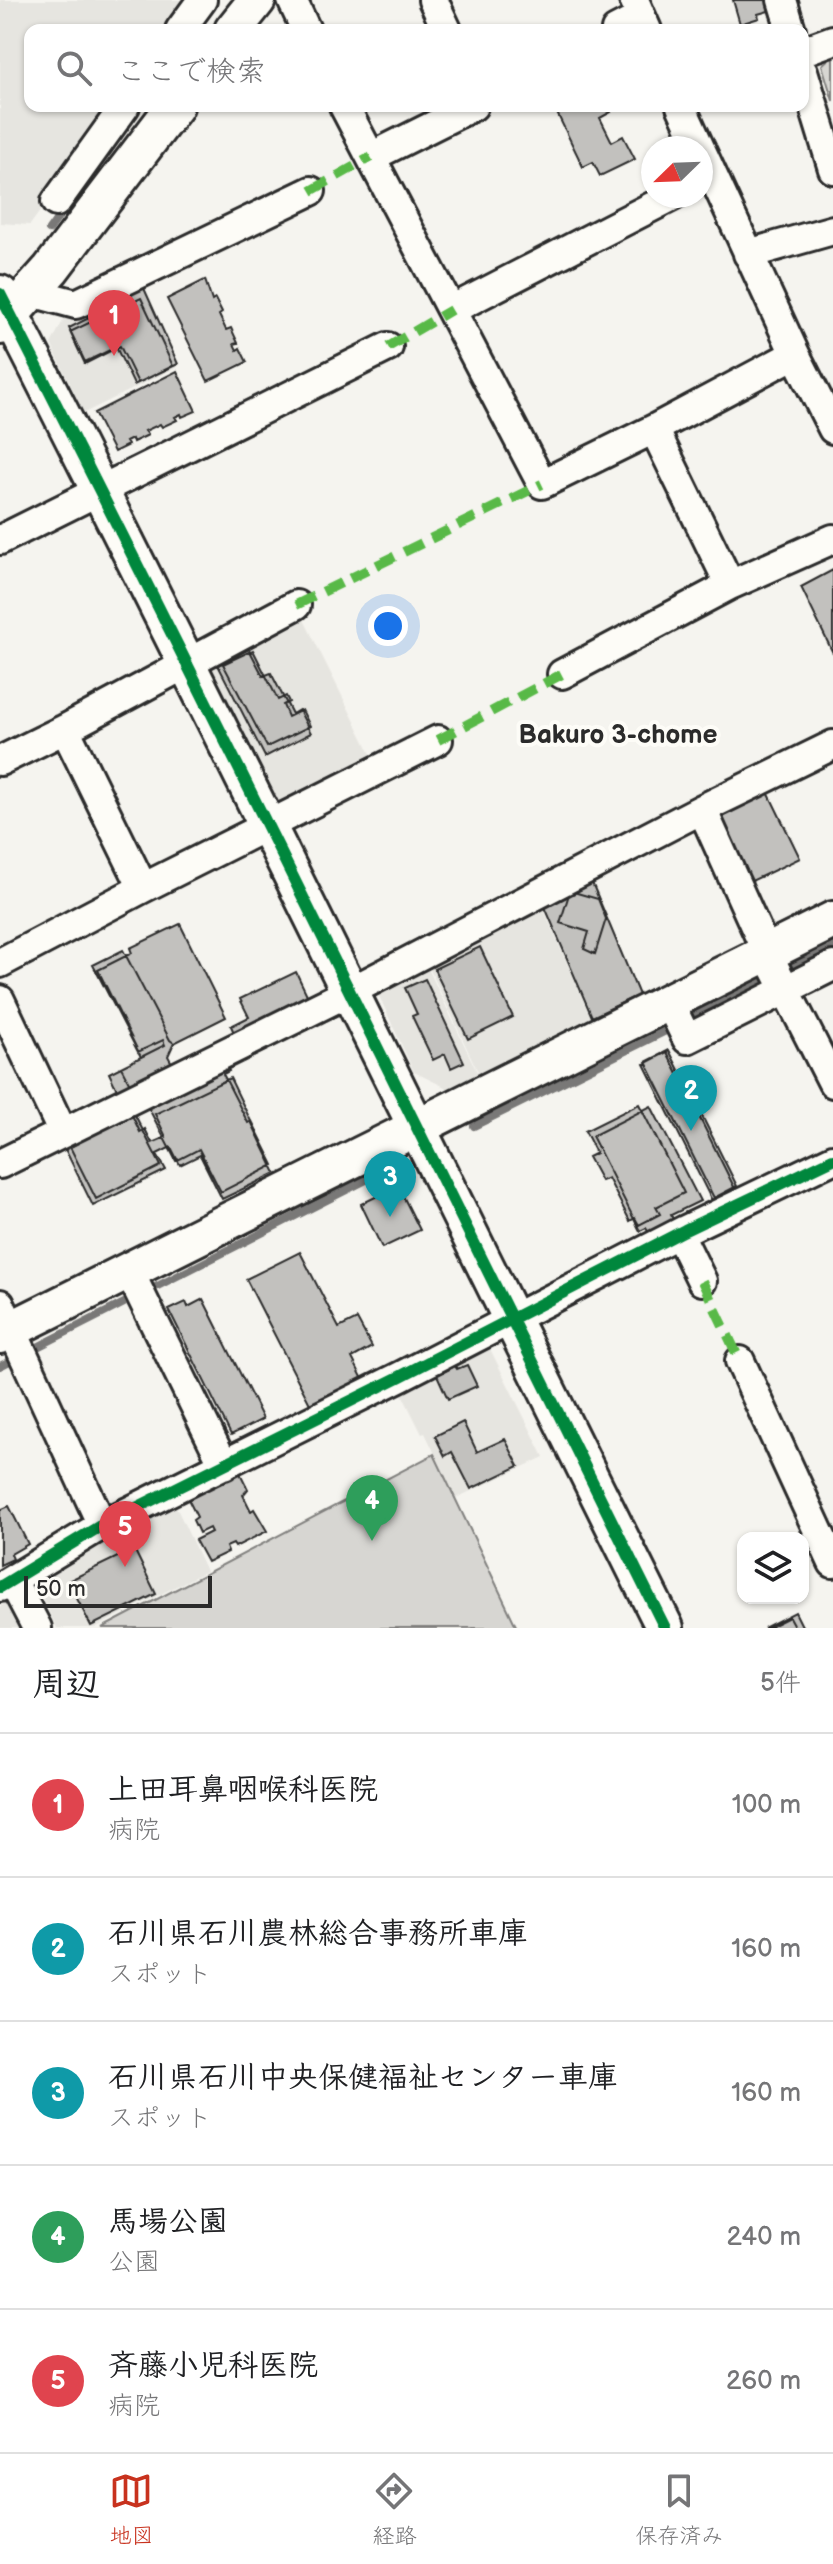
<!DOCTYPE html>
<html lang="ja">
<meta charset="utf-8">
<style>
:root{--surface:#fff;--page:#f2f2f2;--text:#202124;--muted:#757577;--line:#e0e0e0;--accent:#c8321e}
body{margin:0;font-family:"Balsamiq Sans","Klee One",sans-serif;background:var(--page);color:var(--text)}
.controls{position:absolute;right:24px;bottom:24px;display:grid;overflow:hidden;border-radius:16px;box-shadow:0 2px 6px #0004}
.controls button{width:72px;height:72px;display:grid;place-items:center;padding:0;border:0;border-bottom:2px solid var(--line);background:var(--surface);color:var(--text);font:40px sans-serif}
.compass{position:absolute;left:641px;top:136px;width:72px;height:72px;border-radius:50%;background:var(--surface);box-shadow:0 2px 6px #0004;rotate:247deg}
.scale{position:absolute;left:24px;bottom:20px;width:188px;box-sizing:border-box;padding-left:8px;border:4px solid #2b2b2b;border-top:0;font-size:22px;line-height:28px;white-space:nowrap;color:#2b2b2b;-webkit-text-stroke:6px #fdfcf7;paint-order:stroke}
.you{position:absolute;left:388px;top:626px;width:28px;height:28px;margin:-20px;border:6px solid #fff;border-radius:50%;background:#1a73e8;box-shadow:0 0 0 12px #1a73e833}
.badge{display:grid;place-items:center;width:52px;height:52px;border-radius:50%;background:var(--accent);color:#fff;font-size:26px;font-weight:700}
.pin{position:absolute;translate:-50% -66px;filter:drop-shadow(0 2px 4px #0008)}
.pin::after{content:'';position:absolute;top:42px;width:28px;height:24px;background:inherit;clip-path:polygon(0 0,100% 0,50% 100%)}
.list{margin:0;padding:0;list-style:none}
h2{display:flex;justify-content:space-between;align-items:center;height:104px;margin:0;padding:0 32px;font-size:34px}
h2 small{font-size:26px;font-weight:400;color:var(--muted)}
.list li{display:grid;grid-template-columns:52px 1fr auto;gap:24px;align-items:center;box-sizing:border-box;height:144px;padding:0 32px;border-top:2px solid var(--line)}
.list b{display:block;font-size:30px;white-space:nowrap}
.list p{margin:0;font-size:26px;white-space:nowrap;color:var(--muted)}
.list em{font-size:26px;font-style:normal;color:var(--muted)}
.icon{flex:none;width:44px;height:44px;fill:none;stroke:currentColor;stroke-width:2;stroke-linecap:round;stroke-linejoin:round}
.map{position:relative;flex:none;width:833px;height:1628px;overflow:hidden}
.search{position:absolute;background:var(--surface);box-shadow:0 2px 6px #0004;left:24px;right:24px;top:24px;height:88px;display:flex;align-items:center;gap:20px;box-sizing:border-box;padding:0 28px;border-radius:16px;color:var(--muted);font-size:30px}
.sheet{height:824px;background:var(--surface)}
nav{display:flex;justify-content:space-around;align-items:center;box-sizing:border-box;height:112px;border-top:2px solid var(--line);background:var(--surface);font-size:22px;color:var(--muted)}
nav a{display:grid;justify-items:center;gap:4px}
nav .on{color:var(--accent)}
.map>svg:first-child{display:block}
.built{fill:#e6e5e0}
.green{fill:#d7d6d2;stroke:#81807e;stroke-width:2}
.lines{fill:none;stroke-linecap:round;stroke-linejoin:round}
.stream{stroke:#797877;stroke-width:8}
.building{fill:#c2c1be;stroke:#2b2b2b;stroke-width:2}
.minor-casing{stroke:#2b2b2b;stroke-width:34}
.tertiary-casing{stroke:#2b2b2b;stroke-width:42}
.minor{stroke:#fdfcf7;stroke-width:28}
.tertiary{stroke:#fdfcf7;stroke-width:36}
.quiet{stroke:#58b947;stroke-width:10;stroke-dasharray:20 10;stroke-linecap:butt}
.cycleway-casing{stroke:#fdfcf7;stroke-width:17}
.cycleway{stroke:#00873e;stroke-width:12}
.labels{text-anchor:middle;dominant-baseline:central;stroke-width:8;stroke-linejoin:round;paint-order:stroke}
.neighbourhood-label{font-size:26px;font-weight:bold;fill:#2b2b2b;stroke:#fdfcf7}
</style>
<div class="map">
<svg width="833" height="1628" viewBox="0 0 833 1628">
<rect width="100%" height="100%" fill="#f5f4ef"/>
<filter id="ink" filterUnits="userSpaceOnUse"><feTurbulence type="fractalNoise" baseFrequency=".0125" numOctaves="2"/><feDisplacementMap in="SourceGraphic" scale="16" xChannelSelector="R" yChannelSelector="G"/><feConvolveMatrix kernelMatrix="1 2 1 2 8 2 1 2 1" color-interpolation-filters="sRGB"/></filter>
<g filter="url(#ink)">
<path class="built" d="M0,0H192L171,30H30V106H116L30,225L0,223Z
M136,277L177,367L84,413L51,344L66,315Z
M302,616L374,760L281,808L208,663Z
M540,901L591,1018L479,1074L425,959Z
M424,960L478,1074L449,1089L414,1072L374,985Z
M486,1341L544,1457L456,1498L425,1433L422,1434L398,1386Z
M173,1500L206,1571L95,1628H57L37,1588L49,1563Z
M10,1601L24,1628H0V1606Z"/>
<path class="green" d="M833,55V101L822,65Z
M434,1454L517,1628H102Z"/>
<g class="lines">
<path class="stream" d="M49,230L65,208
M787,970L833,947
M692,1017L768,979
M474,1126L672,1028
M0,1366L384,1171"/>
</g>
<path class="building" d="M733,0H769L772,10L758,14L759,18L740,24Z
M572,106H608L611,112L600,118L612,142L623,136L635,159L600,176L593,162L583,167L557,113Z
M205,280L212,301L215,299L222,313L219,315L226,330L231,328L238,343L234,344L237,350L240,348L247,362L208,381L167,299Z
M143,286L178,364L134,385L116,347L85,362L69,328L115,305L112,301Z
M141,298L173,366L138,383L120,346L85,364L70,332Z
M177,371L196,411L182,417L181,414L175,417L177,420L162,427L160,424L145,431L148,435L133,442L132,439L126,442L128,445L114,452L94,413Z
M833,570V653L801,587Z
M249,649L263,676L271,673L292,714L299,710L311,733L265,757L218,665Z
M253,650L278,700L286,696L289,702L283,705L288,717L302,710L310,726L267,747L223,664Z
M766,788L800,858L741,886L713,827L723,808Z
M590,878L639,995L592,1017L542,900Z
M570,891L598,899L606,919L595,954L584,949L589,932L560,923Z
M180,924L226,1017L174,1043L168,1056L174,1067L119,1094L109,1073L141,1057L98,970L132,953L130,948Z
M480,947L513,1017L468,1039L434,969Z
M123,950L170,1040L174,1043L168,1056L173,1065L131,1086L121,1067L165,1045L163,1040L138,1052L93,965Z
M296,972L309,999L235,1035L231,1026L249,1017L240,999Z
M425,979L464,1062L451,1068L445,1054L433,1060L412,1016L417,1014L405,988Z
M669,1050L737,1186L714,1198L646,1062Z
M667,1052L739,1197L716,1209L644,1064Z
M227,1067L229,1071L223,1074L248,1123L252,1121L274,1165L221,1192L199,1149L176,1161L148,1107Z
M230,1078L276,1173L222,1199L200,1155L180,1165L171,1147L157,1154L166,1170L93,1206L64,1147L131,1113L140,1132L145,1129L152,1143L166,1137L155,1114Z
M639,1104L684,1193L656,1207L660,1214L639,1225L635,1218L630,1221L608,1178L601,1181L588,1157L596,1153L585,1131Z
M639,1104L684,1193L656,1207L660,1214L639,1225L635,1218L630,1221L608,1178L601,1181L588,1157L596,1153L585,1131Z
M651,1106L700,1201L671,1215L674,1221L649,1233L646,1228L640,1231L592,1136Z
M133,1111L161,1166L96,1199L70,1147L112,1125L110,1122Z
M398,1186L420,1230L382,1248L361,1204Z
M300,1252L339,1328L357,1319L372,1347L352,1358L364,1381L312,1408L246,1279Z
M203,1299L263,1419L231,1435L169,1310L186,1302L188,1307Z
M467,1365L477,1386L448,1399L437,1375L455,1366L457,1369Z
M463,1422L477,1452L505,1439L519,1466L471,1489L452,1452L445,1456L435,1436Z
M239,1471L248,1489L243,1495L251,1511L254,1509L267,1531L235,1547L233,1544L226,1547L228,1552L207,1562L195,1540L211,1532L209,1528L199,1533L193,1520L197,1517L187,1497Z
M9,1506L28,1544L11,1554L13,1559L0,1565V1510Z
M134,1549L156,1594L91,1626L68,1581Z
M795,1612L803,1628H764Z
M789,1617L795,1628H767Z"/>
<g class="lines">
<defs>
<path id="minor" d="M292,0L306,30
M433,0L447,30
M634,0L647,30
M782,0L791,30
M180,30L202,0
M616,30L641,17
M803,51L833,40
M803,71L833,169
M344,106L451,310L673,196
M681,106L700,148
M701,150L795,354L833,429
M371,157L473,106
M56,202L125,106
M748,254L833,230
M31,292L76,304L311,191
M451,310L542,484L654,429
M795,354L654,429L730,585L833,539
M0,540L388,347
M562,674L730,585
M65,729L143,888
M0,761L65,729L296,605
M702,809L767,953L833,1083
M0,963L143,888L438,740
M0,1000L63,1133
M669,1002L687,1039L833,966
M0,1164L351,991L702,809L833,745
M679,1234L702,1281
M129,1271L224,1465
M0,1304L102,1525
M740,1361L833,1563
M12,1580L37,1628
M0,1587L102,1525L401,1376L685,1230L833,1159"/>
<path id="tertiary" d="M233,30L257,0
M0,294C226,736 443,1183 665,1628
M0,326L51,269L175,106
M0,1335L833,920"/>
</defs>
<use href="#minor" class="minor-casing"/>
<use href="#tertiary" class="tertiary-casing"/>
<use href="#minor" class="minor"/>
<use href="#tertiary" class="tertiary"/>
<path class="quiet" d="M311,191L371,157
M388,347L451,310
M296,605L542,484
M438,740L562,674
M702,1281L740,1361"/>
<defs>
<path id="cycleway" d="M0,294C226,736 443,1183 665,1628
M0,1587L102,1525L401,1376L685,1230L833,1159"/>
</defs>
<use href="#cycleway" class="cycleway-casing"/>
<use href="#cycleway" class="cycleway"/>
</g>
</g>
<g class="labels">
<g class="neighbourhood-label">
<text x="618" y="735">Bakuro 3-chome</text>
</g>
</g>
</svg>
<div class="controls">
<button><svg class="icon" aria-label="layers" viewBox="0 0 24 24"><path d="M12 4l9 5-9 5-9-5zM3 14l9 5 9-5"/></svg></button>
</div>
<svg class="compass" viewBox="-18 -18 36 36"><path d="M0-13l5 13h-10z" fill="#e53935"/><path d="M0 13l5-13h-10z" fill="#757577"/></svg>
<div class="scale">50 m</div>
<div class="you"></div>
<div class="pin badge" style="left:114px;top:356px;background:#e0444e">1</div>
<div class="pin badge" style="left:691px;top:1131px;background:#0f9aa8">2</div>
<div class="pin badge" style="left:390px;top:1217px;background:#0f9aa8">3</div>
<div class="pin badge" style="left:372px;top:1541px;background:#2e9e5b">4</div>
<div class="pin badge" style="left:125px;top:1567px;background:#e0444e">5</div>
<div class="search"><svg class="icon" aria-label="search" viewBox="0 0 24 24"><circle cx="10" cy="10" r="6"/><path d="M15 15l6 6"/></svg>ここで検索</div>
</div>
<section class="sheet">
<h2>周辺<small>5件</small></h2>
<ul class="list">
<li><span class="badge" style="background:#e0444e">1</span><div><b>上田耳鼻咽喉科医院</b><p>病院</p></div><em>100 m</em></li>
<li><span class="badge" style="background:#0f9aa8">2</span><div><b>石川県石川農林総合事務所車庫</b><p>スポット</p></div><em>160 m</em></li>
<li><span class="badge" style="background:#0f9aa8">3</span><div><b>石川県石川中央保健福祉センター車庫</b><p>スポット</p></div><em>160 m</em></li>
<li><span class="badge" style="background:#2e9e5b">4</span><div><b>馬場公園</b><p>公園</p></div><em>240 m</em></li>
<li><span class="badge" style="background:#e0444e">5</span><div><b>斉藤小児科医院</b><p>病院</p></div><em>260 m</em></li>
</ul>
</section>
<nav>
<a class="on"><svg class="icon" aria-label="map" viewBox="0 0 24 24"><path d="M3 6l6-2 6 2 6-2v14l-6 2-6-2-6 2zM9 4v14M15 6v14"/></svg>地図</a>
<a><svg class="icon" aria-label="directions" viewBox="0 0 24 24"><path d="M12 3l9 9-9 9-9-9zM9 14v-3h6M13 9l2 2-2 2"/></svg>経路</a>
<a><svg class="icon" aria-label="saved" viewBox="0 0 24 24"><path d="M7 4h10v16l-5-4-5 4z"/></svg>保存済み</a>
</nav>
